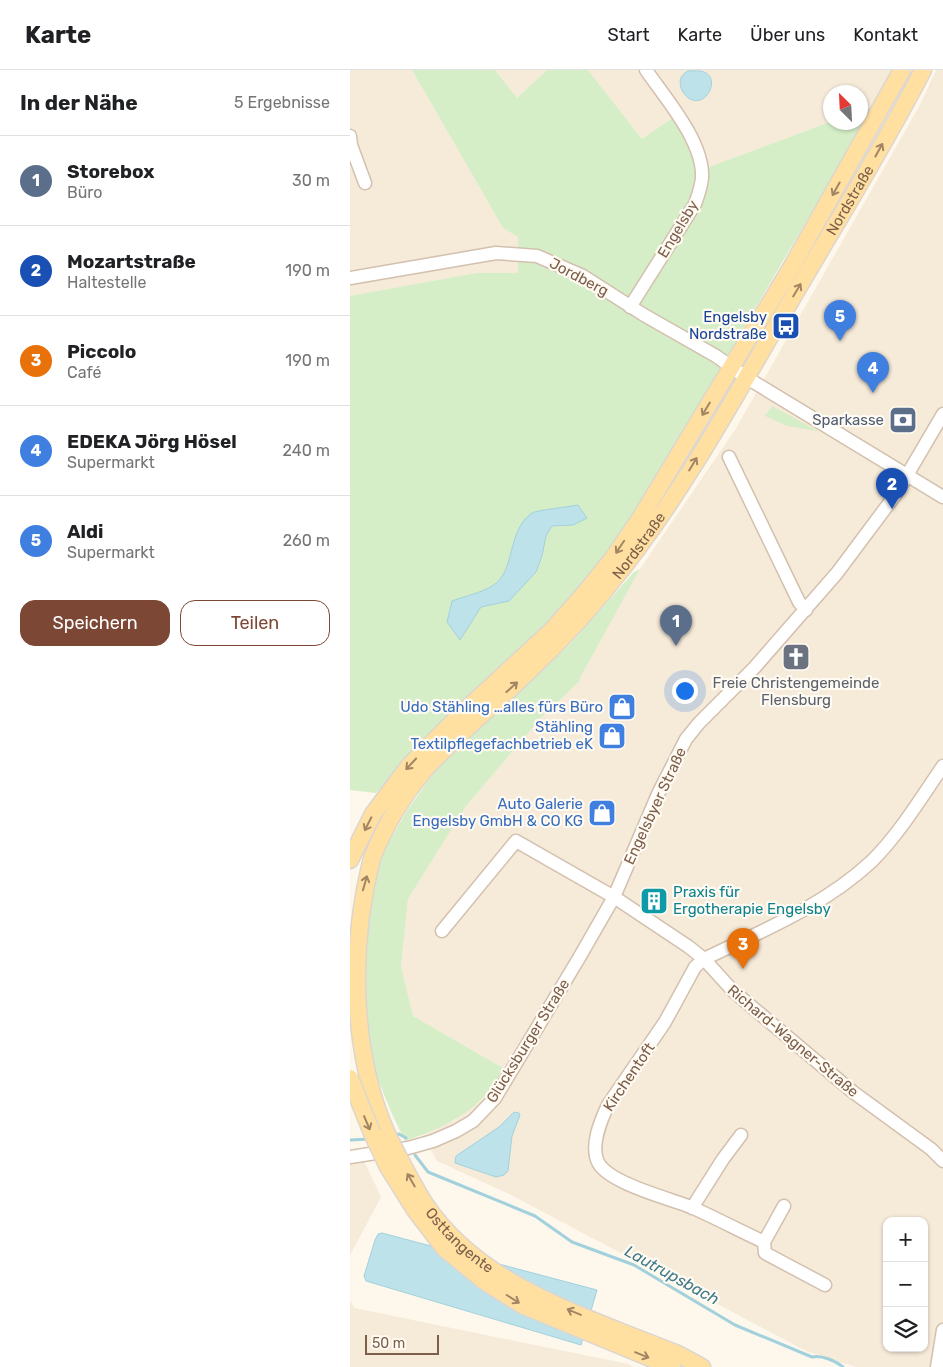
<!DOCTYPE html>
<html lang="de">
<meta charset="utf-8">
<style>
:root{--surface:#fff;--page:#f2f2f2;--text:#202124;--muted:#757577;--line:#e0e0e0;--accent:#7d4735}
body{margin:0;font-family:Rubik,sans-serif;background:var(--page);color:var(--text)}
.controls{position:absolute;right:15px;bottom:15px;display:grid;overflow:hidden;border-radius:10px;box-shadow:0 1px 4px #0004}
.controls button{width:45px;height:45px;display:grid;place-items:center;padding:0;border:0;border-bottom:1px solid var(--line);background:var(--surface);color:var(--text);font:25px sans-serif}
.compass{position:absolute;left:473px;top:15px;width:45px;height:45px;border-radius:50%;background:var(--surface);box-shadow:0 1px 4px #0004;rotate:336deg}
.scale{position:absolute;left:15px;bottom:12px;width:74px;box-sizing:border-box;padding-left:5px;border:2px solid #7c5e4a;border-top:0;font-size:14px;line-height:18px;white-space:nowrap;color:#7c5e4a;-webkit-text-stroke:4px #fffbf3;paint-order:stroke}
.you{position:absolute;left:334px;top:620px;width:18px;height:18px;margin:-12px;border:4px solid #fff;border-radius:50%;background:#1a73e8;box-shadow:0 0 0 8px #1a73e833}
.badge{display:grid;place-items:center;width:32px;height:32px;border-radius:50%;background:var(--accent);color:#fff;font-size:16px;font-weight:700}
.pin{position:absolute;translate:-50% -41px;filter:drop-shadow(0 1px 2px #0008)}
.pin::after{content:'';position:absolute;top:26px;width:18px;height:15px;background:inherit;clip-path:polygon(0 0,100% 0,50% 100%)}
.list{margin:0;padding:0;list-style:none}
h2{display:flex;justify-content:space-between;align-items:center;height:65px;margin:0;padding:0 20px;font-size:21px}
h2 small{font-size:16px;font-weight:400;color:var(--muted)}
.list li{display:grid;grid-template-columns:32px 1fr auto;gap:15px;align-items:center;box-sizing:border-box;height:90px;padding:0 20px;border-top:1px solid var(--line)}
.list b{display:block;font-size:19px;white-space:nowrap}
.list p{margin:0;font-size:16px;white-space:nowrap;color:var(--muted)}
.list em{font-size:16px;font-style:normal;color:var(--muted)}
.actions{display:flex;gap:10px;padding:15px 20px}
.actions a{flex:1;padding:11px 0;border:1px solid var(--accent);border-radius:15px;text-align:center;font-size:18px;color:var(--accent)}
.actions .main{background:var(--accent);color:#fff}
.icon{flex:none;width:28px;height:28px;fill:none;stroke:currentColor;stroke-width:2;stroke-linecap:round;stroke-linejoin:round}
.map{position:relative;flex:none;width:593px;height:1297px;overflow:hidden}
header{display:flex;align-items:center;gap:30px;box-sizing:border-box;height:70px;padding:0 25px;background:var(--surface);border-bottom:1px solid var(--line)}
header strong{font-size:24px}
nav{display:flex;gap:28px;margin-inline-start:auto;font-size:18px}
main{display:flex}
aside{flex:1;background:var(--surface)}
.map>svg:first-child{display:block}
.residential{fill:#f6ead9;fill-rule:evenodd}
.green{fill:#d5eec7}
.water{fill:#bde2ea;stroke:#a2d1dd}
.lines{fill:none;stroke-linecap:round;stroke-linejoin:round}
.stream{stroke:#a2d1dd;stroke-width:3}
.minor-casing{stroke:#d3c0ae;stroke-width:15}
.major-casing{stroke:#ddd5d0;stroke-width:19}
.minor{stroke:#fff;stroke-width:12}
.major{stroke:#ffe0a1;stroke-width:16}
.major-bridge-casing{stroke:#ddd5d0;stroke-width:19;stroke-linecap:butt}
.major-bridge{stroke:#ffe0a1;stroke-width:16}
.oneway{stroke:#a38564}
.labels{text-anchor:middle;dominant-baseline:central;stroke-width:4.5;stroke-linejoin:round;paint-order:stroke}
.street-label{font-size:15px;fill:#7c5e4a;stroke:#fffbf3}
.transit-label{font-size:15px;fill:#164399;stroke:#fffbf3;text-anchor:end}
.service-label{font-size:15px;fill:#4e5e75;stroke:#fffbf3;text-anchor:end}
.worship-label{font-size:15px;fill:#5b616d;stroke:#fffbf3}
.shop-label{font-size:15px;fill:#366cbe;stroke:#fffbf3;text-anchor:end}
.culture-label{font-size:15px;fill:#0d838f;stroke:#fffbf3;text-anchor:start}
.water-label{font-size:16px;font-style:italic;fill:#3f7a8a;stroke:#fffbf3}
</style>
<header>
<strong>Karte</strong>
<nav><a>Start</a><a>Karte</a><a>Über uns</a><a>Kontakt</a></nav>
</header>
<main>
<aside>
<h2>In der Nähe<small>5 Ergebnisse</small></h2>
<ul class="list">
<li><span class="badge" style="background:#5c6f8a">1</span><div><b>Storebox</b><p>Büro</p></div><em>30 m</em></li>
<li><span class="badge" style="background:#1a4fb4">2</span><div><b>Mozartstraße</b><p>Haltestelle</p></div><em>190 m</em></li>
<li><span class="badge" style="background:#e8710a">3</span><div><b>Piccolo</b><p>Café</p></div><em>190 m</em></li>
<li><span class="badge" style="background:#3f7fe0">4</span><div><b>EDEKA Jörg Hösel</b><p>Supermarkt</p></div><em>240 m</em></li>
<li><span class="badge" style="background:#3f7fe0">5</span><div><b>Aldi</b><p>Supermarkt</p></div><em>260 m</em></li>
</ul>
<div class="actions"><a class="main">Speichern</a><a>Teilen</a></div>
</aside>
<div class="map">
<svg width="593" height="1297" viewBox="0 0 593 1297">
<rect width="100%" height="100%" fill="#fef7eb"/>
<path class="residential" d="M0,0H62L153,158L168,167V203H126L0,226Z
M145,0H197L167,28Z
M238,0H542L524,36L511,41L510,22H480V52L359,97L348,67L331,41L292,69Z
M586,0H593V1297H506L456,1281L161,1125L87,1091L73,1065L105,1050L134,1029L146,1015L155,999L63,946L51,896L58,829L116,736L191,648L231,610L230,608L290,499L385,360L571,33ZM537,1151H574V1278H537Z
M13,1089L31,1127L0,1185V1091Z
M0,1230L4,1238L278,1294L283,1297H0Z"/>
<path class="green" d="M62,0H145L167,28L197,0H238L292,69L332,41L348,67L359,97L480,52H510L511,41L524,36L281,450L238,511L185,568L88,656L26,723L0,720V226L126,203H168V167L153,158Z
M422,336L468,361L437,356L415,346Z
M290,499L230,608L231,610L191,648L116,736L58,829L51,896L63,946L155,999C133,1039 97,1057 55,1071L42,1044L18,985L13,905L21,824L33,782L58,739L88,697L219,575L284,502Z"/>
<path class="water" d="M338,1C343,1 350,0 354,2C364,6 363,18 357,25C341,44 318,10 338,1Z
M228,435L237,448L223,455L202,456L196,466L192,486L186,502L159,531L131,537L110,570L97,552L102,531C115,526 131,523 142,516C166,503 156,461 182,443C187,440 219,437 228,435Z
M164,1042L169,1043L170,1045L162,1066L158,1101L154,1105L146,1107L105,1093L106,1086L149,1057Z
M32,1163L247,1220L231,1275L16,1211L14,1206L25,1170L28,1164Z"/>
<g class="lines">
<path class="stream" d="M42,1065L49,1064L56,1068
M0,1070L19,1069
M65,1085L78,1102L185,1146L222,1172L284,1195L385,1255L462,1287C472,1285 486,1291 493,1297"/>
<defs>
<path id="minor" d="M0,66L1,75L15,113
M0,208L146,183L187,186L233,206L294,245L366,286L397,308L593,427
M280,237L345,134C348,126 351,118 352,108C354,72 316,29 296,0
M379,387L449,532L456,540
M92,861L166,771L264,827L339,877L354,889L383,921L503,1022L581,1079L593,1091
M0,1087L58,1078L83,1071L106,1061L123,1051L145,1028L229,888L264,827L308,724L336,669L349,653L405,597L487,503L546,424L593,344
M434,1136L414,1172L415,1183L475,1215
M342,1138L373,1089L391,1065
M414,1172C390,1161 366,1148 341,1137C318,1128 262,1114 249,1094C239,1077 251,1050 258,1035L315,952L345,897L354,889C412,861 474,836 522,791C550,763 571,728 593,696
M587,1297L593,1260"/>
<g id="major">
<path d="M0,790L23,744L59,696L110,645L201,561L234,524L263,488L291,447L441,198L552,0"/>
<path id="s1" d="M37,1064C0,980 0,875 22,788C34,758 52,727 73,702C80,692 91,684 99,675C125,650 152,627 178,602C213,569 245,534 275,495C333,420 381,334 429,251C477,167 529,86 573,0"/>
<path d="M269,1261L328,1284L352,1297"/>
<path d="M264,1273L322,1297"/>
</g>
</defs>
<use href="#minor" class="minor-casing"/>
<use href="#major" class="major-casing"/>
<use href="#minor" class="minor"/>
<use href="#major" class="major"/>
<defs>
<g id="major-bridge">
<path d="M0,1008L22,1063L38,1097L65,1140L94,1178L134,1211L172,1235L264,1273"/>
<path id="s2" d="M37,1064C49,1088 61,1112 75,1134C121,1202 196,1232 269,1261"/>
</g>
</defs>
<use href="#major-bridge" class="major-bridge-casing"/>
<use href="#major-bridge" class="major-bridge"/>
</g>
<defs><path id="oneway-shaft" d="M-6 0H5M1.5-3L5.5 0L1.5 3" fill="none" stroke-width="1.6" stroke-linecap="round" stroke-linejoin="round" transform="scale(1.25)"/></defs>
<g class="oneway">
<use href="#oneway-shaft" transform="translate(529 80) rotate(-61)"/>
<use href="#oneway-shaft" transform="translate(486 119) rotate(119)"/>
<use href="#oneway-shaft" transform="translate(447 220) rotate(-59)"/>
<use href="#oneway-shaft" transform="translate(356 339) rotate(121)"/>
<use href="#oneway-shaft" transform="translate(343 394) rotate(-59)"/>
<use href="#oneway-shaft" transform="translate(270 477) rotate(124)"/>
<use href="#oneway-shaft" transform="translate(162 617) rotate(-42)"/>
<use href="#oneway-shaft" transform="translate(61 694) rotate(133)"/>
<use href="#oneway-shaft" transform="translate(18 754) rotate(117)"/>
<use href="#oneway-shaft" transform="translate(15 813) rotate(-74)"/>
<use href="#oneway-shaft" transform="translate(17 1053) rotate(67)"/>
<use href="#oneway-shaft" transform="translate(61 1110) rotate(-120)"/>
<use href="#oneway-shaft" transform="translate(163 1229) rotate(32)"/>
<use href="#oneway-shaft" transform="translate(224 1242) rotate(-157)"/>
<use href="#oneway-shaft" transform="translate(292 1285) rotate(22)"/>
</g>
<defs>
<symbol id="bus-square" viewBox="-11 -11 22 22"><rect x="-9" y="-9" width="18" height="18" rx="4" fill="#1a4fb4" stroke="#fffbf3"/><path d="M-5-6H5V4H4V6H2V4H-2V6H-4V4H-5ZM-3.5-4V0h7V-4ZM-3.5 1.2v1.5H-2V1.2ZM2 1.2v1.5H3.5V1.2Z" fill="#fff"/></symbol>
<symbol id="bank-square" viewBox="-11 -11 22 22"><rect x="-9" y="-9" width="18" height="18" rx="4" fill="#5c6f8a" stroke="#fffbf3"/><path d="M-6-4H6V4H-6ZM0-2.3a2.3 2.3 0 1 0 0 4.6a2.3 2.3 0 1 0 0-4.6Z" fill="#fff"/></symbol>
<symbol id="church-square" viewBox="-11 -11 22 22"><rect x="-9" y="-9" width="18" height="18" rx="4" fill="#6b7280" stroke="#fffbf3"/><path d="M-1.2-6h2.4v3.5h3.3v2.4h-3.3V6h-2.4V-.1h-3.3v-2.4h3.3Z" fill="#fff"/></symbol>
<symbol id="shop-square" viewBox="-11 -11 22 22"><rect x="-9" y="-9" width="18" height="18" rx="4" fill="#3f7fe0" stroke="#fffbf3"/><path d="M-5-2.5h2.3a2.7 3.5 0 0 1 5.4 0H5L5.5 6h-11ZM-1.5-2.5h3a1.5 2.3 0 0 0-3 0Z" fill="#fff"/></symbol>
<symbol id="building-square" viewBox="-11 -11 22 22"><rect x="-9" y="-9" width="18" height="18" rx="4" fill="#0f9aa8" stroke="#fffbf3"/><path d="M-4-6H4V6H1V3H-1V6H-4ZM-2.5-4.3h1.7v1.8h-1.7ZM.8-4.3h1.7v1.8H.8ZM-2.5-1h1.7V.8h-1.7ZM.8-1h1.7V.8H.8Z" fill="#fff"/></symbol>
</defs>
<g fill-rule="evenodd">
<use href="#bus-square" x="420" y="240" width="32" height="32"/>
<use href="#bank-square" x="537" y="334" width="32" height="32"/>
<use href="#church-square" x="430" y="571" width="32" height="32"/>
<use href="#shop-square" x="256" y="621" width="32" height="32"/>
<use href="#shop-square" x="246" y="650" width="32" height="32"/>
<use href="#shop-square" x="236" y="727" width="32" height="32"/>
<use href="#building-square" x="288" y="815" width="32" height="32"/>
</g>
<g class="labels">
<g class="street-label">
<text stroke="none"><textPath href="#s1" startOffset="1100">Nordstraße</textPath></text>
<text transform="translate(328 159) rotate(-59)">Engelsby</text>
<text transform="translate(229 207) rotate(28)">Jordberg</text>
<text stroke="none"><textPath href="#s1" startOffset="695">Nordstraße</textPath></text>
<text transform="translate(305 736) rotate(-65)">Engelsbyer Straße</text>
<text transform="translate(178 971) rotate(-58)">Glücksburger Straße</text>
<text transform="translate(443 971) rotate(40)">Richard-Wagner-Straße</text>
<text transform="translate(279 1007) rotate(-56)">Kirchentoft</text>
<text stroke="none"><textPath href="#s2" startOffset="130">Osttangente</textPath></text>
</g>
<g class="transit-label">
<text x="417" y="247">Engelsby<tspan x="417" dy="17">Nordstraße</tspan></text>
</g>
<g class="service-label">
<text x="534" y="350">Sparkasse</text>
</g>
<g class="worship-label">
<text x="446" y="613">Freie Christengemeinde<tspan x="446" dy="17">Flensburg</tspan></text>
</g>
<g class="shop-label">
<text x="253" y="637">Udo Stähling …alles fürs Büro</text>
<text x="243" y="657">Stähling<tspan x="243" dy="17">Textilpflegefachbetrieb eK</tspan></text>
<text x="233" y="734">Auto Galerie<tspan x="233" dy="17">Engelsby GmbH &amp; CO KG</tspan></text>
</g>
<g class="culture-label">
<text x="323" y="822">Praxis für<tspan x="323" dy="17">Ergotherapie Engelsby</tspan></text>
</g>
<g class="water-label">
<text transform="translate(322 1205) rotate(29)">Lautrupsbach</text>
</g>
</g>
</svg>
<div class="controls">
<button>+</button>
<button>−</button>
<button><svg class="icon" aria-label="layers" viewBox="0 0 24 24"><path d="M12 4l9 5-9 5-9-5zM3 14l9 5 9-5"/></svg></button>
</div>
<svg class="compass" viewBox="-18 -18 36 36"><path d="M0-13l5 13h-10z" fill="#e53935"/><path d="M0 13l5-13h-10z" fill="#757577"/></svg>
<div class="scale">50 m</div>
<div class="you"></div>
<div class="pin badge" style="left:326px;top:576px;background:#5c6f8a">1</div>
<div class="pin badge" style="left:542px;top:439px;background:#1a4fb4">2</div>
<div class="pin badge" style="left:393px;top:899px;background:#e8710a">3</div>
<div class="pin badge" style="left:523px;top:323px;background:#3f7fe0">4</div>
<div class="pin badge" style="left:490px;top:271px;background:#3f7fe0">5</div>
</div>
</main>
